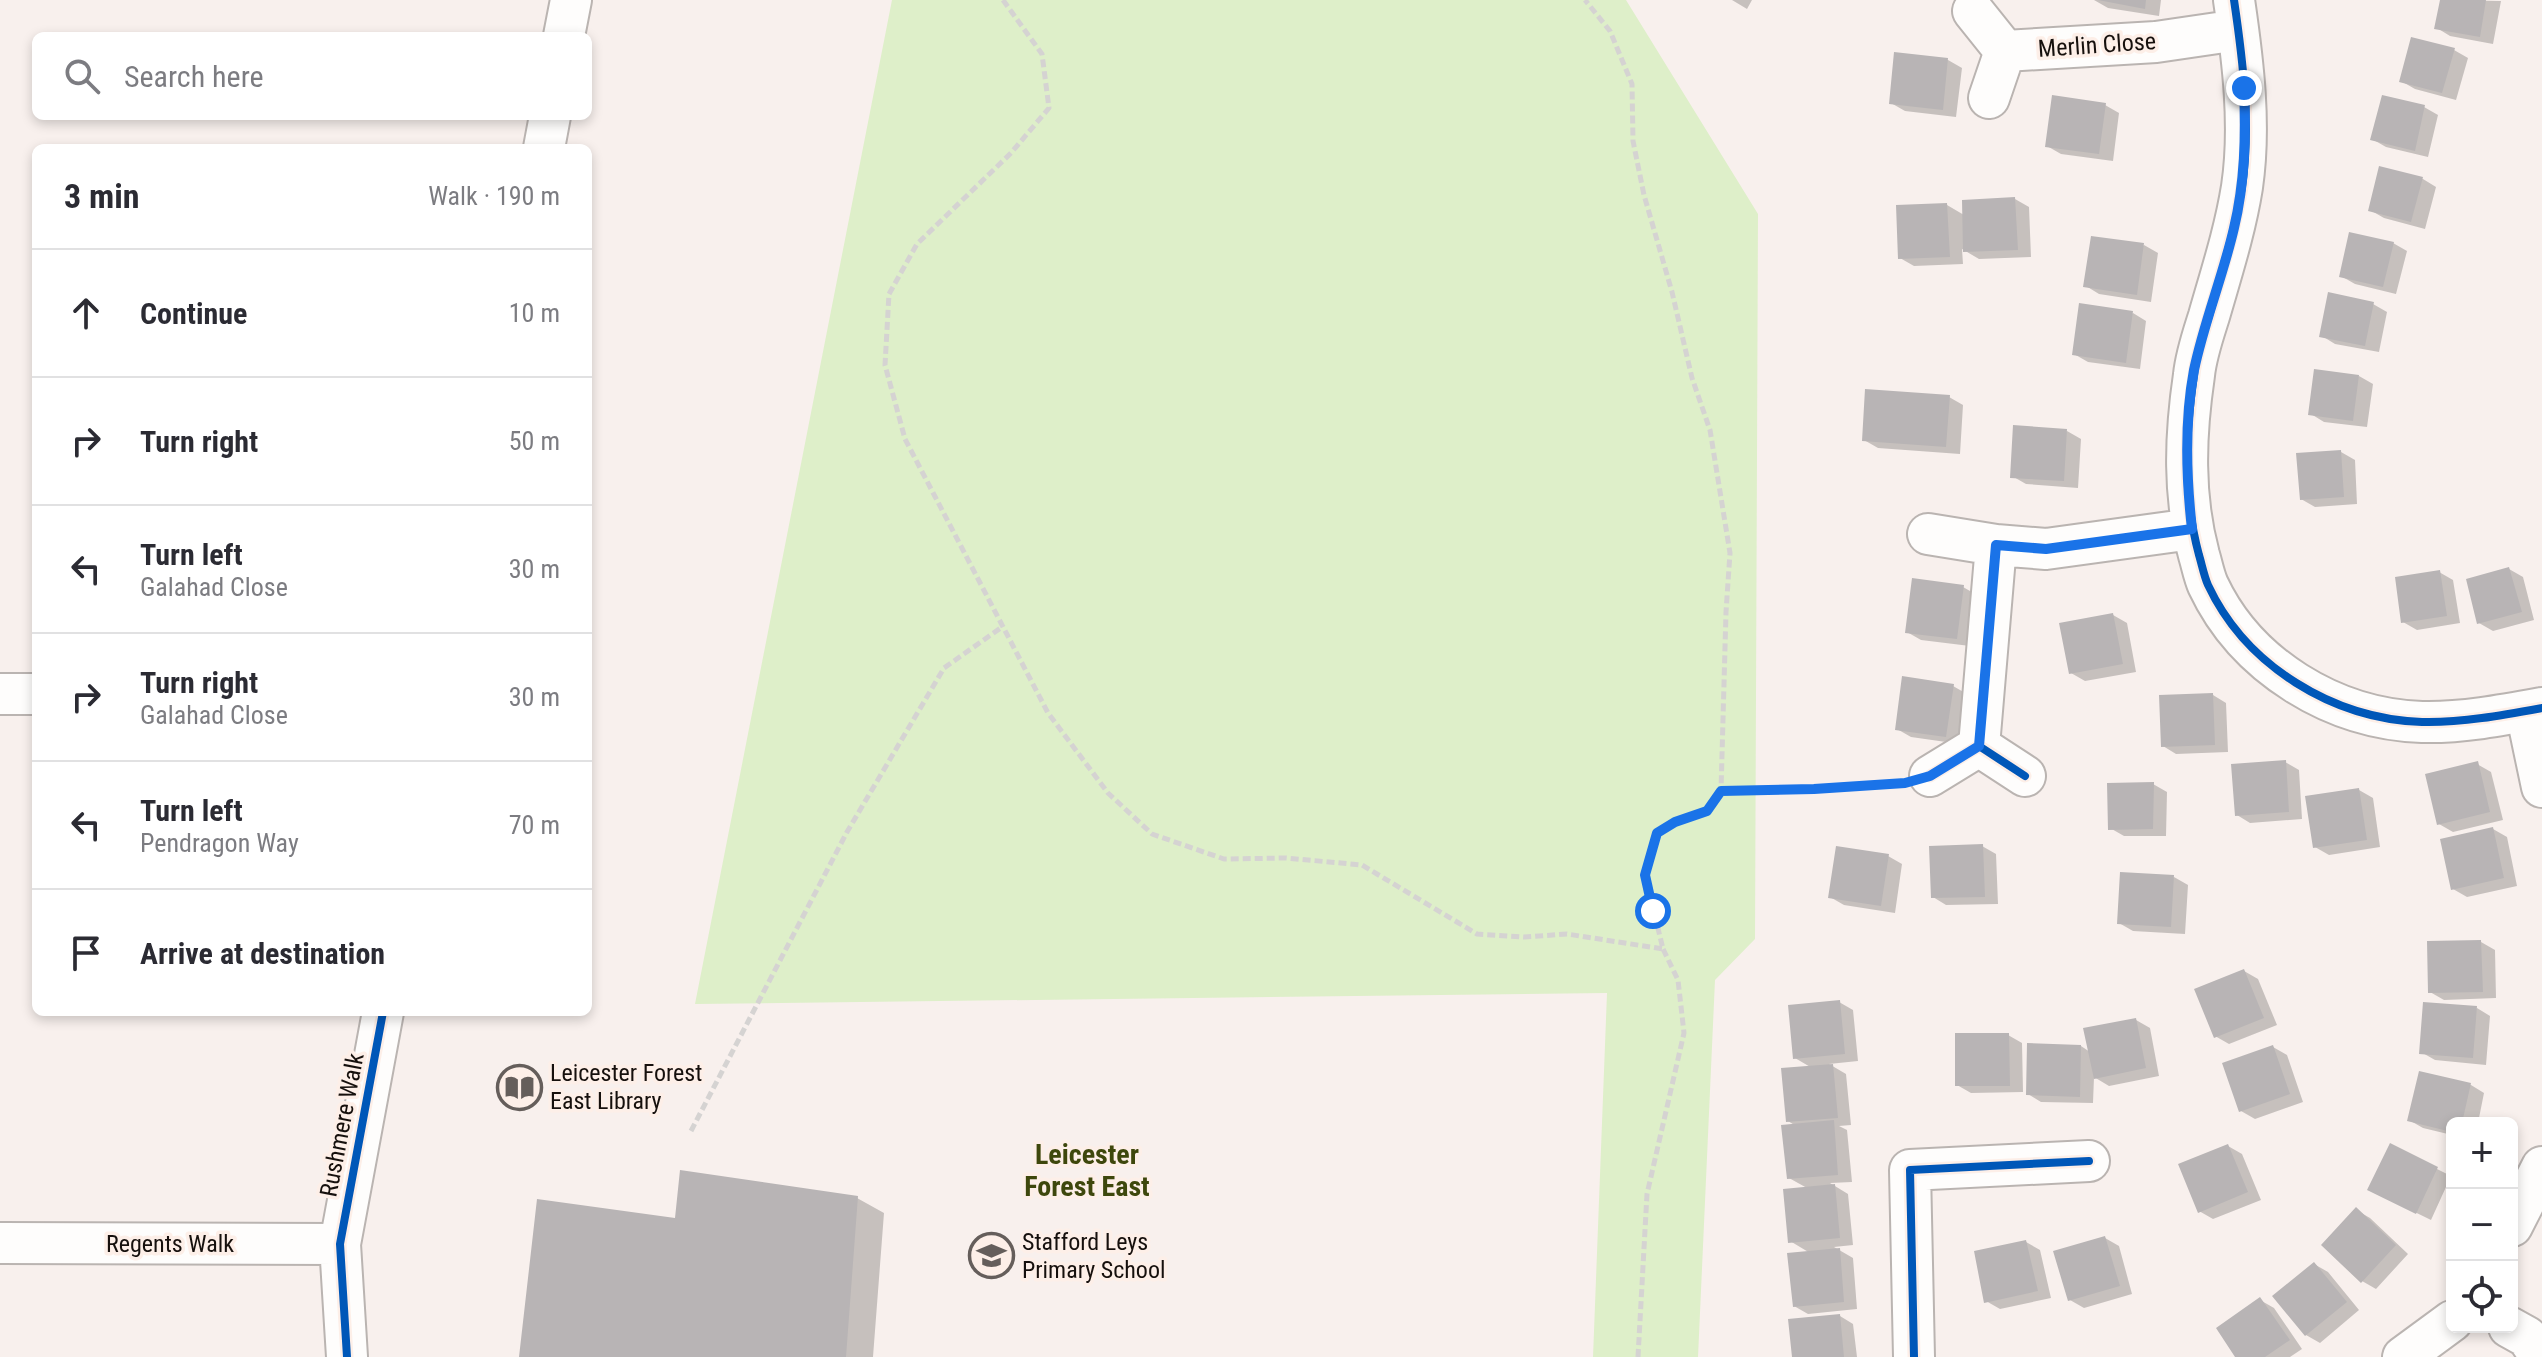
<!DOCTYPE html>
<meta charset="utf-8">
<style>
:root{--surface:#fff;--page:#f7f7f7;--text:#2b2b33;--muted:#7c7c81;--line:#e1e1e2}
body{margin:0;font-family:"Roboto Condensed",sans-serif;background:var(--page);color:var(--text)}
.controls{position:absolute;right:24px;bottom:24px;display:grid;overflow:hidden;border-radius:12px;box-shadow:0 4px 12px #0003}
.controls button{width:72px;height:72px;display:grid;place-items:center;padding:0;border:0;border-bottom:2px solid var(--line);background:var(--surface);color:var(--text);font:40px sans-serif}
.stop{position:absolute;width:24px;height:24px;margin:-18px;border:6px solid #1a73e8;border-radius:50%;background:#fff}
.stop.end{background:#1a73e8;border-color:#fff;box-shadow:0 2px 8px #0008}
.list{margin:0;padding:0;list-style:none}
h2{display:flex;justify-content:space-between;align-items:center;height:104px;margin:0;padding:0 32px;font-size:34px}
h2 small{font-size:26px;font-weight:400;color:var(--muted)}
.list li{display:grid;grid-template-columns:52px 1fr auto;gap:24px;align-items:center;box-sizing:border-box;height:128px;padding:0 32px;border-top:2px solid var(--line)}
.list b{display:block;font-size:30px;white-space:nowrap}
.list p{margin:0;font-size:26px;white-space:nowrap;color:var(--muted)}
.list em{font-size:26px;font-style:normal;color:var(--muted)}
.icon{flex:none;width:44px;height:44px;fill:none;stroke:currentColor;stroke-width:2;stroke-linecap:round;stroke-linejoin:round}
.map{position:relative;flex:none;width:2542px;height:1357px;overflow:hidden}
.search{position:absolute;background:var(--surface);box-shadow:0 4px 12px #0003;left:32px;top:32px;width:560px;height:88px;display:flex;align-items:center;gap:20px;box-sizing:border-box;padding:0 28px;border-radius:12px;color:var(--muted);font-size:30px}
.panel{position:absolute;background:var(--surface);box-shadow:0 4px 12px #0003;left:32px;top:144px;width:560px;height:872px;border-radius:12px}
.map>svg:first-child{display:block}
.green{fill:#deefc9}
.shadow{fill:#0003}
.building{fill:#b8b4b5}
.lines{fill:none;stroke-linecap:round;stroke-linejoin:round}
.street-casing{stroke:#bab4b1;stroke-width:44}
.path{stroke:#d5d3d2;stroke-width:5;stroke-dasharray:8 4;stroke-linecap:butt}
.street{stroke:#fefdfc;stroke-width:40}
.cycleway-casing{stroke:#fdefe8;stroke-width:13}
.cycleway{stroke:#0057b8;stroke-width:8}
.route{stroke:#1a73e8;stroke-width:10}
.labels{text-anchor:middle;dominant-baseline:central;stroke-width:7;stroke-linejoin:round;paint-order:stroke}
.street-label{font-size:24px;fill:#16100d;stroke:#fdefe8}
.poi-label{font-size:24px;fill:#16100d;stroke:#fdefe8;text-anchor:start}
.quarter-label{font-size:28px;font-weight:bold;fill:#3e470c;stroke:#fdefe8}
</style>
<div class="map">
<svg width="2542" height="1357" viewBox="0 0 2542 1357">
<rect width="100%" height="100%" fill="#f8f0ed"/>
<path class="green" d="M892,0H1626L1758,214L1755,939L1715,980L1698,1357H1593L1607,993L695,1004Z"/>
<path class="shadow" d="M1732,0H1752L1747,9Z
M2094,0H2161L2159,16L2108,8Z
M2442,0L2501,1L2493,44L2450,36L2437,28Z
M2412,40L2454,50L2468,58L2456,100L2415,89L2401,81Z
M1896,54L1948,60L1962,68L1956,117L1905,111L1891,103Z
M2105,105L2119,113L2113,161L2061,154L2047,146Z
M2424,107L2438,115L2428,157L2386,147L2372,139Z
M2380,169L2423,179L2436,187L2425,229L2384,218L2370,210Z
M2015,199L2029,207L2031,257L1979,259L1962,249L1963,264L1914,266L1900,258L1947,205L1964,215Z
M2393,243L2407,251L2396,294L2355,284L2341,276Z
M2144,245L2158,253L2151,302L2099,294L2086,286Z
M2373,304L2387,312L2379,352L2335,344L2322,336Z
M2133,313L2146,321L2140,369L2088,362L2074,354Z
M2359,376L2373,384L2367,427L2324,422L2311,414Z
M1949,397L1963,405L1960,454L1878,448L1864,440Z
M2067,431L2081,439L2078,488L2026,484L2012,476Z
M2341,452L2355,460L2357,504L2315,507L2301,499Z
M2509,569L2523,577L2534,620L2493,631L2479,623Z
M2439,572L2453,580L2460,623L2417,630L2403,622Z
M1963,587L1977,595L1970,646L1921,640L1907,632Z
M2113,615L2127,623L2136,672L2085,681L2071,673Z
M1953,686L1967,694L1960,744L1911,737L1897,729Z
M2213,695L2226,703L2228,752L2176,754L2163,746Z
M2285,762L2299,770L2302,819L2250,823L2237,815Z
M2477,764L2491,772L2503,820L2453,832L2439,824Z
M2153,784L2167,792L2166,836H2124L2110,828Z
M2359,790L2373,798L2380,847L2329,855L2315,847Z
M2493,829L2507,837L2517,886L2467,897L2453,889Z
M1982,846L1996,854L1998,904L1946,905L1933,897Z
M1888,856L1902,864L1895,913L1844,905L1830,897Z
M2174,877L2188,885L2185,934L2133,931L2119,923Z
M2481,942L2495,950L2496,998L2444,1000L2430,992Z
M2244,971L2258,979L2277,1025L2229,1044L2215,1036Z
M1839,1002L1853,1010L1858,1061L1829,1064L1846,1074L1851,1125L1839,1126L1847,1130L1852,1182L1830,1183L1848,1194L1853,1245L1834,1247L1853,1258L1857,1309L1808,1314L1794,1306L1810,1253L1790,1241L1807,1188L1789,1178L1796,1126L1788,1121L1812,1068L1795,1058Z
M2477,1008L2490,1016L2486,1065L2435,1060L2421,1052Z
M2136,1020L2150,1028L2159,1076L2109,1086L2094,1077L2093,1103L2041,1102L2028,1094L2081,1046L2090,1052Z
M2008,1035L2022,1043L2023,1092L1971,1093L1957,1085Z
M2273,1047L2287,1055L2303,1102L2255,1119L2241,1111Z
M2420,1073L2471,1085L2484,1093L2478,1123H2452V1135L2423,1128L2409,1120Z
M2228,1146L2242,1154L2261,1200L2213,1219L2199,1211Z
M2391,1146L2451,1176L2431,1220L2384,1197Z
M857,1198L884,1213L873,1357H521L676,1221Z
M2356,1210L2370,1218L2408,1254L2376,1289L2362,1281Z
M2105,1238L2119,1246L2132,1294L2084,1308L2070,1300Z
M2026,1242L2040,1250L2051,1298L2000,1309L1986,1301Z
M2314,1264L2328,1272L2359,1310L2320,1343L2306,1335L2275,1297Z
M2260,1300L2274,1308L2302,1349L2290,1357H2237Z
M1840,1316L1853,1324L1857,1357H1794Z"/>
<path class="building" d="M2098,0H2146L2145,9Z
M2440,0H2486L2480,37L2434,29Z
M2411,37L2455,48L2442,93L2399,82Z
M1894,52L1948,58L1943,110L1889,104Z
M2052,95L2106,103L2099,154L2045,147Z
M2382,95L2425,105L2415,151L2370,140Z
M2379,166L2423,177L2411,222L2368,211Z
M2015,197L2018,250L1963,252L1962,200Z
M1947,203L1950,257L1898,259L1896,205Z
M2349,232L2394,242L2383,287L2339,277Z
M2091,236L2144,243L2137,295L2083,287Z
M2328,292L2374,302L2365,346L2319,337Z
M2079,303L2133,311L2126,363L2072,355Z
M2314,369L2359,375L2353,421L2308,415Z
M1865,389L1950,395L1946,447L1862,441Z
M2013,425L2067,429L2064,481L2010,478Z
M2341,450L2344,497L2300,500L2296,453Z
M2509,567L2522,612L2477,624L2466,579Z
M2440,570L2447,616L2401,623L2395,577Z
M1912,578L1964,585L1957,639L1905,633Z
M2113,613L2123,664L2069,674L2059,623Z
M1902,676L1954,684L1946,737L1895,730Z
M2213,693L2215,745L2161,747L2159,695Z
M2286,760L2289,812L2235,816L2231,764Z
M2478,761L2490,812L2437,825L2425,774Z
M2154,782L2153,829L2108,830L2107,783Z
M2359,788L2367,840L2313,848L2305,796Z
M2493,827L2504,878L2451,890L2440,839Z
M1983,844L1985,897L1931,898L1929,846Z
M1836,846L1889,854L1881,906L1828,898Z
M2120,872L2174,875L2171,927L2117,924Z
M2481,940L2483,992L2428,993L2427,941Z
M2244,969L2264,1018L2214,1038L2194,989Z
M1840,1000L1845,1054L1793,1059L1788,1005Z
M2423,1002L2477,1006L2473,1058L2419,1054Z
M2136,1018L2146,1068L2094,1079L2083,1028Z
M1955,1033H2009L2010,1086H1955Z
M2027,1043L2081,1045L2080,1097L2026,1095Z
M2273,1045L2290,1094L2239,1112L2222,1063Z
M1833,1064L1838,1118L1786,1122L1781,1068Z
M2419,1071L2471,1083L2462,1123H2452V1132L2407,1121Z
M1834,1120L1838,1175L1787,1179L1781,1125Z
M2390,1143L2438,1167L2416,1214L2367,1190Z
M2228,1144L2248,1192L2198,1213L2178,1164Z
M680,1170L858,1196L846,1357H519L537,1199L675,1218Z
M1835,1184L1840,1238L1788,1243L1783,1189Z
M2356,1207L2396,1245L2361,1283L2321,1245Z
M2105,1236L2120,1286L2068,1301L2053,1251Z
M2026,1240L2038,1291L1984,1303L1974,1251Z
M1840,1248L1844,1302L1793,1307L1787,1253Z
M2314,1262L2347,1302L2305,1336L2272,1296Z
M2260,1297L2290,1340L2265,1357H2235L2216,1328Z
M1840,1314L1844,1357H1792L1788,1319Z"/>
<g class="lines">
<defs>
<path id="street" d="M2234,0C2243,61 2251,126 2242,187C2235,231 2221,274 2209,316C2203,335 2196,355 2194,375C2185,436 2183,496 2199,555C2202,565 2204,576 2208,585C2246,666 2333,719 2422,722C2461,723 2504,715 2542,708
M1973,11L2005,51
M564,36L571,0
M1989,98L2005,51L2156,42L2238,30
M544,148L550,116
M1928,534L1996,545
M0,694H36
M2526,711L2542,787
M1979,746L1996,545L2046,549L2192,529
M1930,776L1979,746L2025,776
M2512,1226L2542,1167
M0,1243L340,1244
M2509,1327L2527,1337L2541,1357
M347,1357L340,1244L383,1012
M1914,1357L1910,1170L2089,1161
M2403,1357L2452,1321"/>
</defs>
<use href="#street" class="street-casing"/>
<path class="path" d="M1003,0L1042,54L1049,108L1011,153L917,244L889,294L885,365L905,439L1048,713L1108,793L1152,834L1224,859L1286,858L1362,865L1477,934L1524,937L1567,934L1663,949L1645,875L1657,833L1675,822L1707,811L1721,791L1726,612L1730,553L1710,430L1692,378L1672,292L1644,195L1633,141L1632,84L1610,31L1585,0
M1721,791L1814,789L1890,784
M691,1131L847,832L944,668L1002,627
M1638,1357L1647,1194L1684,1033L1678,980L1663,949"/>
<use href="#street" class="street"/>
<defs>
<path id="cycleway" d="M2234,0C2243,61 2251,126 2242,187C2235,231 2221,274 2209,316C2203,335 2196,355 2194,375C2185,436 2183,496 2199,555C2202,565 2204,576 2208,585C2246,666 2333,719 2422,722C2461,723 2504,715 2542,708
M1930,776L1979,746L2025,776
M347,1357L340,1244L383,1012
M1914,1357L1910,1170L2089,1161"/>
</defs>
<use href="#cycleway" class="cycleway-casing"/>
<use href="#cycleway" class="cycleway"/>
</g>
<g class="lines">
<path class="route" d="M1653,911L1645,875L1657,833L1675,822L1707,811L1721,791L1814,789L1905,783L1930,776L1979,746L1996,545L2046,549L2192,529C2186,476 2184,423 2194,370C2204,322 2223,276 2234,228C2245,182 2246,136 2244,88"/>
</g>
<defs>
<symbol id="library-ring" viewBox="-11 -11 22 22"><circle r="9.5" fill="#fdefe8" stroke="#655e5b" stroke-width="1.5"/><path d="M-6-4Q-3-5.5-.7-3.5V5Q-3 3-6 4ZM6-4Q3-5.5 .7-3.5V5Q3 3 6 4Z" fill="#655e5b"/></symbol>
<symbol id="school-ring" viewBox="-11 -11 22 22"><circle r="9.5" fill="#fdefe8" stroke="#655e5b" stroke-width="1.5"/><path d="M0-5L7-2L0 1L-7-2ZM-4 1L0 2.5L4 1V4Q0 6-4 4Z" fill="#655e5b"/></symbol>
</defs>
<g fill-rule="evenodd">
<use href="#library-ring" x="494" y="1062" width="51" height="51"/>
<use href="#school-ring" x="966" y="1230" width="51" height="51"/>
</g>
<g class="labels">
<g class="street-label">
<text transform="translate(2097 45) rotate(-4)">Merlin Close</text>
<text transform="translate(342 1125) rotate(-79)">Rushmere Walk</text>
<text x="170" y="1244">Regents Walk</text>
</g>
<g class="poi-label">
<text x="550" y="1073">Leicester Forest<tspan x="550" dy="28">East Library</tspan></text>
<text x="1022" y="1242">Stafford Leys<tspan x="1022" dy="28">Primary School</tspan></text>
</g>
<g class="quarter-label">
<text x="1087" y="1154">Leicester<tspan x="1087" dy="32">Forest East</tspan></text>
</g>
</g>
</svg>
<div class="controls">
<button>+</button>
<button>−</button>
<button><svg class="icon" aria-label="locate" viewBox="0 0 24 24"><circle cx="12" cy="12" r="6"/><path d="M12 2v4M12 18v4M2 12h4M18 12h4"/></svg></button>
</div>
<div class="stop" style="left:1653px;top:911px"></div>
<div class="stop end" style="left:2244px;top:88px"></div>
<div class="search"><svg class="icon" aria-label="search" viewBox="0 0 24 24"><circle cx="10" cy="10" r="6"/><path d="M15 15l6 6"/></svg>Search here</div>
<section class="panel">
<h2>3 min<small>Walk · 190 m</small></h2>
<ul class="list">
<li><svg class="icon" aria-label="ahead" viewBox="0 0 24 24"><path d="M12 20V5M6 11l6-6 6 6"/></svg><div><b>Continue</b></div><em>10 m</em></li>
<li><svg class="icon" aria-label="right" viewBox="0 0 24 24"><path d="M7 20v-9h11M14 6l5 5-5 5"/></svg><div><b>Turn right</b></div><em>50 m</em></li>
<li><svg class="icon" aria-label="left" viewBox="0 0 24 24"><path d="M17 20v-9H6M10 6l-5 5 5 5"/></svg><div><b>Turn left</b><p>Galahad Close</p></div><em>30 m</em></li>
<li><svg class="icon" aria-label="right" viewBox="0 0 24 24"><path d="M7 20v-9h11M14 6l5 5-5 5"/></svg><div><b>Turn right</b><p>Galahad Close</p></div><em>30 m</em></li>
<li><svg class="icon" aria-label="left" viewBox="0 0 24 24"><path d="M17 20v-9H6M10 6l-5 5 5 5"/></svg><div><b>Turn left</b><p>Pendragon Way</p></div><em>70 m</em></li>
<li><svg class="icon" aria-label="arrive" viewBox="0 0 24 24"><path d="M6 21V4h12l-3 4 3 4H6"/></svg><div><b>Arrive at destination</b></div></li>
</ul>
</section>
</div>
